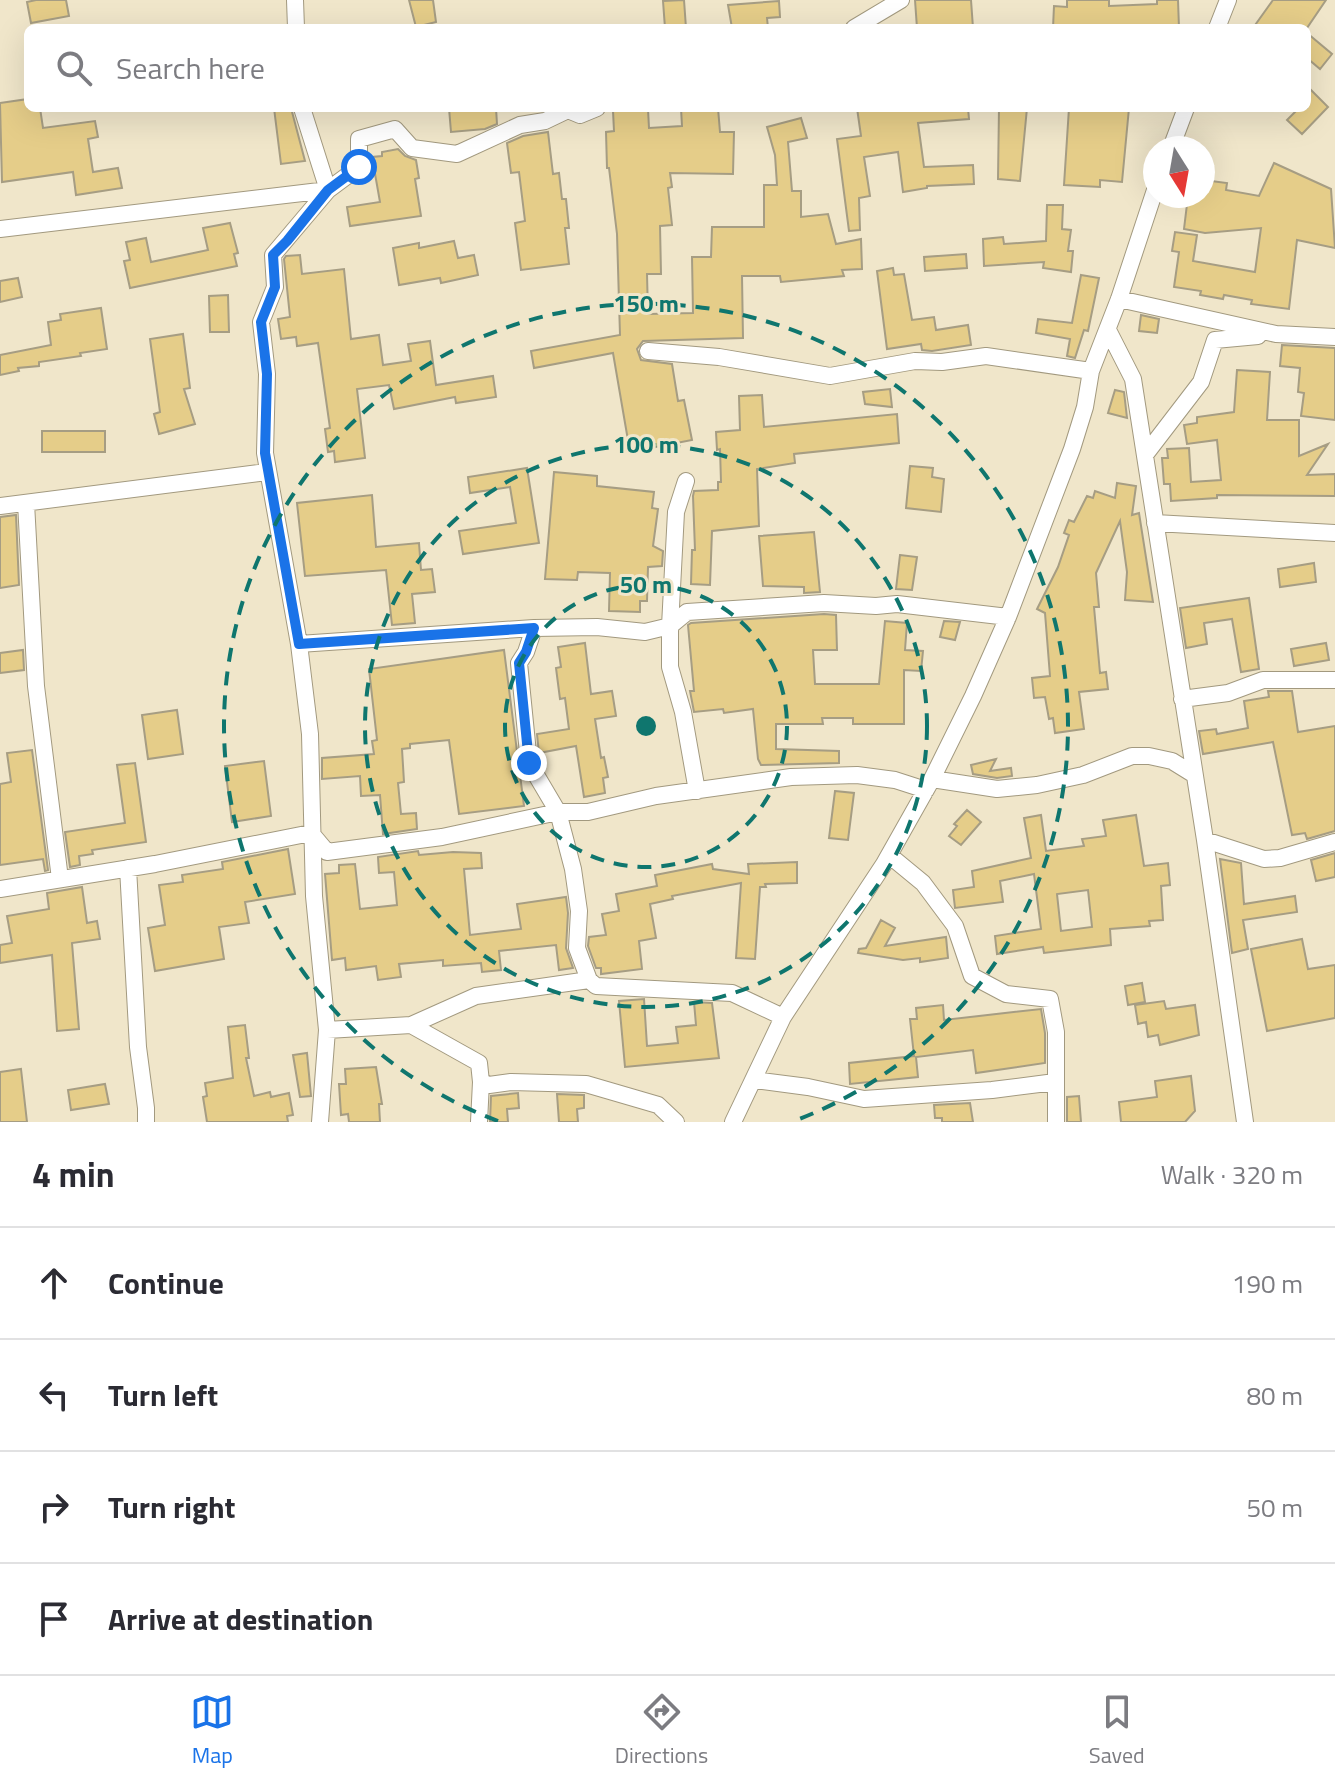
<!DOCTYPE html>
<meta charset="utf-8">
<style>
:root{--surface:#fff;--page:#f7f7f7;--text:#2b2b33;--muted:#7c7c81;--line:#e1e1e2;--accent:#1a73e8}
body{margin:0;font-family:"Titillium Web",sans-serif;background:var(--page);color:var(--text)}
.compass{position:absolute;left:1143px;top:136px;width:72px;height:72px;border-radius:50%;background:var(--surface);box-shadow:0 8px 32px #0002;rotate:169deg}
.stop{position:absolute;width:24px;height:24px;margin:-18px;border:6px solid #1a73e8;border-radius:50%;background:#fff}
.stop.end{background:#1a73e8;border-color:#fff;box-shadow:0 2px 8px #0008}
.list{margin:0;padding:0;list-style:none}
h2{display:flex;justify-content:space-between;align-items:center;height:104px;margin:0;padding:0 32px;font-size:34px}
h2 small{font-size:26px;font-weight:400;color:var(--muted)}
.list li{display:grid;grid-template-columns:52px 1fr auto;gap:24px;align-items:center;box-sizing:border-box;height:112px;padding:0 32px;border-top:2px solid var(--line)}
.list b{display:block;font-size:30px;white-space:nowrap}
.list em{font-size:26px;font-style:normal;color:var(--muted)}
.icon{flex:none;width:44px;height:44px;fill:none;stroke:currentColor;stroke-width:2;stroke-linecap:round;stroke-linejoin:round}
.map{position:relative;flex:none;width:1335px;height:1122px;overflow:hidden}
.search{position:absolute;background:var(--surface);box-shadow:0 8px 32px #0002;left:24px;right:24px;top:24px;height:88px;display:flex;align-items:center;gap:20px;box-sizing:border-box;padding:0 28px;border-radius:12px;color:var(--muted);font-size:30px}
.sheet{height:552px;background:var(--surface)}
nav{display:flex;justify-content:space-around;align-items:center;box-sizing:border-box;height:112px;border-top:2px solid var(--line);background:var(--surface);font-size:22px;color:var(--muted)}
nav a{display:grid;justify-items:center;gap:4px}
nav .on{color:var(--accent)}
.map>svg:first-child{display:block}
.building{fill:#e5cd89;stroke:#a69d83;stroke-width:2;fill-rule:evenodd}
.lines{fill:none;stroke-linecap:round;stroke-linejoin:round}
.street-casing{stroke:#a2997f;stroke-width:18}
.street{stroke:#fff;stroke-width:16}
.route{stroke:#1a73e8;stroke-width:10}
.ring{fill:none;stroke:#0f766e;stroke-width:4;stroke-dasharray:14 10}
.centre{fill:#0f766e;stroke:#f0e6ca;stroke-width:4}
.ring-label{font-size:24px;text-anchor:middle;font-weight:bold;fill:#0f766e;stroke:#f0e6ca;stroke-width:6;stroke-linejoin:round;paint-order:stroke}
</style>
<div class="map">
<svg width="1335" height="1122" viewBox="0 0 1335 1122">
<rect width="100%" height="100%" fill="#f0e6ca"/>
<path class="building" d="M36,0H66L69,16L31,23L27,2Z
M409,0H433L436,22L416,27Z
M684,0L686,28H665L663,1Z
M915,0H971L973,28H917Z
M1067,0H1109V6L1157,4V0H1178L1179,28H1053L1054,6L1067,7Z
M1273,0H1326L1307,28H1253Z
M779,1L780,17L767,18L768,28H732L728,5Z
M1307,33L1332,54L1320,69L1307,58Z
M1307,86L1328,107L1302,134L1287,120L1299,108H1307Z
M28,99V108H40L43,128L95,121L98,137L88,139L93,172L118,168L122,188L76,195L73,172L2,182L0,103Z
M274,108H291L305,161L281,164Z
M449,108H496L497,124L485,129L451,132Z
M681,108H718L720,132H734L733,174L670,173L672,187L668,188L672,225L660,226L661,274H647L648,314L693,313L692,257H711L712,227H764V185H777L775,155L767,127L801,118L807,138L788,142L792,191H801V217L828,214L836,244L861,239L862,269L842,270L844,276L781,282L780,276H742L743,338L643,341L637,349L641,360L672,364L678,401L684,400L692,440L630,452L613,353L534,368L531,351L620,335L617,234L609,168H607L606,132L614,131L613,111L648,109L649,128L682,126Z
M857,108H968L969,119L918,123L924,167L973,165L974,184L927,186V188L903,192L898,152L864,157L870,196L859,198L860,230L849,231L837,139L861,136Z
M999,108H1027L1020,181L998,179Z
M1069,108H1129L1122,182L1100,180V187L1064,185Z
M548,132L553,174L559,173L562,199H566L569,228H565L569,264L521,270L515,223L525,221L519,172L511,173L507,143L523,136Z
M398,149L405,156L416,160L419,178L415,179L421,216L350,226L347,207L380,202L372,157L382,156V152Z
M1274,163L1331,189L1335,248L1297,240L1289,309L1251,304L1252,300L1224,295L1223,299L1200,295L1201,291L1174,287L1179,252L1172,251L1175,232L1197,235L1193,261L1255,272L1261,228L1205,233L1184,229L1188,196H1203V180L1227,183L1226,190L1259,196Z
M1047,205H1063L1062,229L1071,230L1068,251H1073L1071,272L1043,268L1044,262L984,266L983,239L1003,237L1004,244L1046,241Z
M230,223L238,253L234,254L237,266L130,288L124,261L130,260L126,242L146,238L151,262L208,250L203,228Z
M454,241L458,258L474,255L478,275L441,283L440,278L399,285L393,248L419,243V248Z
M966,254L967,268L925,271L924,257Z
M300,255L302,274L344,269L351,339L379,335L383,365L411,361L408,344L430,341L436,385L493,376L496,397L456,403L455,397L394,409L389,385L357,389L365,458L335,462L334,451L328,452L325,429L330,428L318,343L297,346L296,337L281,339L278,319L290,317L284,259L286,256Z
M893,268L894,275L904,274L912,320L934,317L936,330L968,325L971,345L932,351L922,350L921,344L887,349L877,271Z
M1081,275L1099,278L1088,331L1084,330L1075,358L1067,356L1070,339L1036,333L1038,319L1072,323Z
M18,278L22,297L0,302V281Z
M228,295L229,332H210L209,296Z
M101,308L107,349L80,353L81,356L39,362V366L18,368L19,371L0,375V355L51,345L48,322L61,320L60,314Z
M1141,315L1159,319L1157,333L1139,331Z
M183,334L190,388L184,389L195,424L159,434L154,414L160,412L150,339Z
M1282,345L1335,348V420L1301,416L1304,393L1298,392L1300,368L1280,366Z
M1237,370L1270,372L1267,420H1299V456L1328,444L1307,475L1335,474V496L1217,495V498L1171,501L1170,484H1164L1162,458H1168L1167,449L1189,448L1191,482L1221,480L1217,440L1187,444L1184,425L1197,423V417L1234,412Z
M890,389L892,407L865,404L863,392Z
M1115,390L1124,392L1127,418L1108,413Z
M762,395L764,427L897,414L899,443L794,454L795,463L757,469L759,526L712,531L710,585L691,584L692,550H695L693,496L694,491L718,490V482H721L720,449L717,450L716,432L740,430L739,396Z
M42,431H105V452H42Z
M910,466L933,468L932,477L944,479L941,512L906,508Z
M527,468L539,543L463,554L459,531L516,523L510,487L470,493L468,477Z
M554,472L597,476V486L654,492L652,508L658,509L653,546L663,551L662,566L648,567L647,601H640V612L609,611L610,573L578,572L577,580L545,579Z
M1117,483L1136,486L1132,515L1139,513L1153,602L1125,600L1127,572L1120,521L1096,573L1099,607H1094L1100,673L1106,672L1108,689L1079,692L1084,729L1055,733L1053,718L1049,719L1045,697L1034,698L1032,678L1050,676L1045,613L1037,609L1058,567L1069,535L1064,533L1069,520L1074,522L1087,496L1093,498L1095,491L1115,498Z
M372,495L376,547L419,543L421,570L432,569L435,592L412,594L415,623L392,625L386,570L305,576L297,503Z
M16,515L19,585L0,588V517Z
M814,532L820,592L804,593V587L763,586L759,536Z
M900,555L917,557L912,590L896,589Z
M1314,563L1316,582L1280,587L1278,569Z
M1249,598L1259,669L1241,672L1232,619L1204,623L1207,644L1186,648L1180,608Z
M824,614L836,615L837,650H813L815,684H879L885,621L907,623L905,650L923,651L921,671L904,670V724H853V718H822L823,724H776V749L839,751V763L761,765L758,759L753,709L724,713L723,709L694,712L690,691H694L688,625L691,623Z
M944,621L960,622L955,640L940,637Z
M585,643L591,694L612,691L616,716L595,719L601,758L604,757L608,777L603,778L605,793L584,797L576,746L539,753L537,734L569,729L565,698L560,699L556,668L561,667L558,647Z
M1326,643L1329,660L1294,666L1291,649Z
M23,650L24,670L0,673V653Z
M504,650L524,806L459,814L449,740L410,744V748L402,749L404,782L398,783L401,814L416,813L417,829L383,834L380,795L361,796L360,776L322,779V758L374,754L372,741L377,740L369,669Z
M1268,691H1292L1298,732L1335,726V831L1307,839L1305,833L1292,835L1273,742L1203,754L1199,731L1216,729L1217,734L1248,728L1244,701L1269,697Z
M177,710L183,754L148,759L142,715Z
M32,750L48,870L45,871L43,859L0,865V784L11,782L7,753Z
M996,759L990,771L1011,768L1012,776L997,778L973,774L971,765Z
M264,761L271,816L232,822L225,766Z
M135,763L146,842L92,850L93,854L79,856L80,865L70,867L65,832L125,823L117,765Z
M835,791L854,793L848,840L829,838Z
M967,810L981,822L961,845L949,836L957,826L954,824Z
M1041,815L1046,851L1084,846L1082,839L1106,836L1103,820L1136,815L1144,866L1168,863L1170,885L1161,886L1163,920L1149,921L1150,926L1110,929L1111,945L1044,953L1043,947L997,954L995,936L1041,929L1034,874L1000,881L1003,902L955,908L953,890L974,887L972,871L1031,858L1024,818ZM1088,890L1092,927L1061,931L1057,894Z
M288,849L295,894L245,902L249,923L219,927L224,959L155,971L148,928L165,925L159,885L183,882L182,875L223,869L222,862Z
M418,851L419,855L453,852L481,853L482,868L464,869L470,935L521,929L517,904L566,897L568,913L566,948L573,968L559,970L556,945L499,951L501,970L482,972L481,963L443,966V960L399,964L401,977L378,980L376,966L346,970L345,958L332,960L325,874L339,873V865L355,864L360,909L397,905L394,872L379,873L378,857Z
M1335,853V877L1316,881L1311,860Z
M1220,859L1241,863L1244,904L1295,896L1297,912L1243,920L1248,949L1232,953Z
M797,862V883L765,884L766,887H760L755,959L736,958L741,883L672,896L673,899L650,904L656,938L639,941L642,969L601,974V968H596L588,946L589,937L606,935L602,914L619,911L616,894L657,886L655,875L712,864L713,869L749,874L748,864Z
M82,887L87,923L97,921L100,939L72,943L79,1029L57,1031L52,955L0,963V945L12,943L7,916L49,909L47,893Z
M881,920L895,928L885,946L946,937L948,958L920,962V958L903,960L858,953L859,949L866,948Z
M1302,939L1308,969L1335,965V1018L1267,1031L1251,949Z
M1142,983L1145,1002L1128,1005L1125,986Z
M644,999L647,1046L678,1043L676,1027L696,1025L694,1002L712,1003L719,1058L625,1067L619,1001Z
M1164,1001L1166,1009L1195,1005L1199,1035L1160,1045L1158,1035L1148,1037L1146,1022L1138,1024L1135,1005Z
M943,1005L944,1020L1041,1009L1045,1033V1063L976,1073L973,1050L916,1057L918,1077L850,1084L849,1063L914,1056L910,1019H917L916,1008Z
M245,1025L249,1058H246L254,1096L270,1092L271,1097L289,1093L293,1115L287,1116L288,1122H207L203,1097L207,1096L205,1083L233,1078L228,1027Z
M307,1053L311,1096L300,1097L293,1055Z
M376,1067L382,1104H379L380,1122H349L348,1114L341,1115L339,1084H346L345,1069Z
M21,1069L27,1122H0V1072Z
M1191,1076L1195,1111L1185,1122H1121L1119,1102L1157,1097L1155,1081Z
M105,1084L109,1104L71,1110L68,1090Z
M518,1093L519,1108L507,1109L508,1122H490L491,1096Z
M557,1094L584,1095V1108L577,1109L578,1122H559Z
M1079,1096L1081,1122H1067V1097Z
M970,1103L973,1122H942V1118H935L934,1105Z"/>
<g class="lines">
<defs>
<path id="street" d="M295,0L296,28
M854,28L901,0
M1217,28L1228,0
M302,108L328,190
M1171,148L1186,108
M0,229L328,190
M1119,299L1276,334L1335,337
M1108,330L1133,379L1205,840L1245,1122
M648,351L719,357L830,376L915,361L942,362L986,356L1091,371
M1145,455L1201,382L1215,340L1258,336
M686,481L676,512L670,626V667L683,712L697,791
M26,503L36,686L60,879
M0,506L267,472
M1155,523L1335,533
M534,628L526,652L519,663L529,763L558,812L573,869L579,911L577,948L589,980L596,986L732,993L783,1017
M299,644L534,628L597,627L645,632L670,626L687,612L824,603L876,606L897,604L1008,617
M1182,699L1228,693L1263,680H1335
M932,779L997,789L1037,785L1083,775L1132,756H1149L1172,761L1193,774
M1205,840L1264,859L1280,858L1335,842
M889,855L923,883L955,926L972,976L1006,994L1050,999L1056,1032V1122
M128,868L138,1047L146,1108V1122
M0,889L155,864L311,833L327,852L442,837L558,812H588L656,796L791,777L857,775L895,780L926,790
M411,1025L479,1063L481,1082L489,1085L511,1082L586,1084L658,1105L676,1122
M327,1030L411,1025L476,996L589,980
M754,1080L808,1087L864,1099L992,1090L1055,1082
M320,1122L327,1030L314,896L310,734L299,644L265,453L267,374L261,322L275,287L273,255L328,190L359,167V139L395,129L412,148L457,154L520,125L545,121L568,110L580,115L597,108
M479,1122L481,1082
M733,1122L783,1017L884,864L932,779L973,696L1008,617L1072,449L1085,407L1091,371L1119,299L1155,190"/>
</defs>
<use href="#street" class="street-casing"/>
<use href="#street" class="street"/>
</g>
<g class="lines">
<path class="route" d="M359,167L328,190L287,241L273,255L275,287L261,322L267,374L265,453L299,644L534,628L526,652L519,663L529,763"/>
</g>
<g class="ring">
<circle cx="646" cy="726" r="141"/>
<circle cx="646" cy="726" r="281"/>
<path d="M498 1121A422 422 0 1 1 794 1121"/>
</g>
<circle cx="646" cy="726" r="12" class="centre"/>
<g class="ring-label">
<text x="646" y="312">150 m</text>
<text x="646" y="453">100 m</text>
<text x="646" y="593">50 m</text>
</g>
</svg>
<svg class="compass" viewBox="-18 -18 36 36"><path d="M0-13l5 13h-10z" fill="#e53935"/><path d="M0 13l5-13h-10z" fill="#7c7c81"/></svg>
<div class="stop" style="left:359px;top:167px"></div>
<div class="stop end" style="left:529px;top:763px"></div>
<div class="search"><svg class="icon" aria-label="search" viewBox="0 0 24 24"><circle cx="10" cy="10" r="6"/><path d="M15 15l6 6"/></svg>Search here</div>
</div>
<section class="sheet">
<h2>4 min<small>Walk · 320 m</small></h2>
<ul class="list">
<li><svg class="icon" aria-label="ahead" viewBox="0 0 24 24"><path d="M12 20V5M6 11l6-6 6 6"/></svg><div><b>Continue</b></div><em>190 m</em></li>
<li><svg class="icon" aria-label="left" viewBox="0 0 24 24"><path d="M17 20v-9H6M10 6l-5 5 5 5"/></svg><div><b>Turn left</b></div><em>80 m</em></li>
<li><svg class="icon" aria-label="right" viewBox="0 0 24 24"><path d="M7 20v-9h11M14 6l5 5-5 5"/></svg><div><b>Turn right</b></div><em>50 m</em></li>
<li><svg class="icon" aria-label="arrive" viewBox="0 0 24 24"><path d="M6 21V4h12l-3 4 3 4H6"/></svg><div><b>Arrive at destination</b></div></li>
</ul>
</section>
<nav>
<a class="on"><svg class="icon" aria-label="map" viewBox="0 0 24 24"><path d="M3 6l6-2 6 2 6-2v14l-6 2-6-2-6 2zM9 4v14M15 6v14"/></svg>Map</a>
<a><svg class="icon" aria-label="directions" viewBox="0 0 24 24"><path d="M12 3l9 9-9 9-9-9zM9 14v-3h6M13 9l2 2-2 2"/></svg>Directions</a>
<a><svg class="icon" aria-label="saved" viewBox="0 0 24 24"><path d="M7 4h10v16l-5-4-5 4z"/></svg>Saved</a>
</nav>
